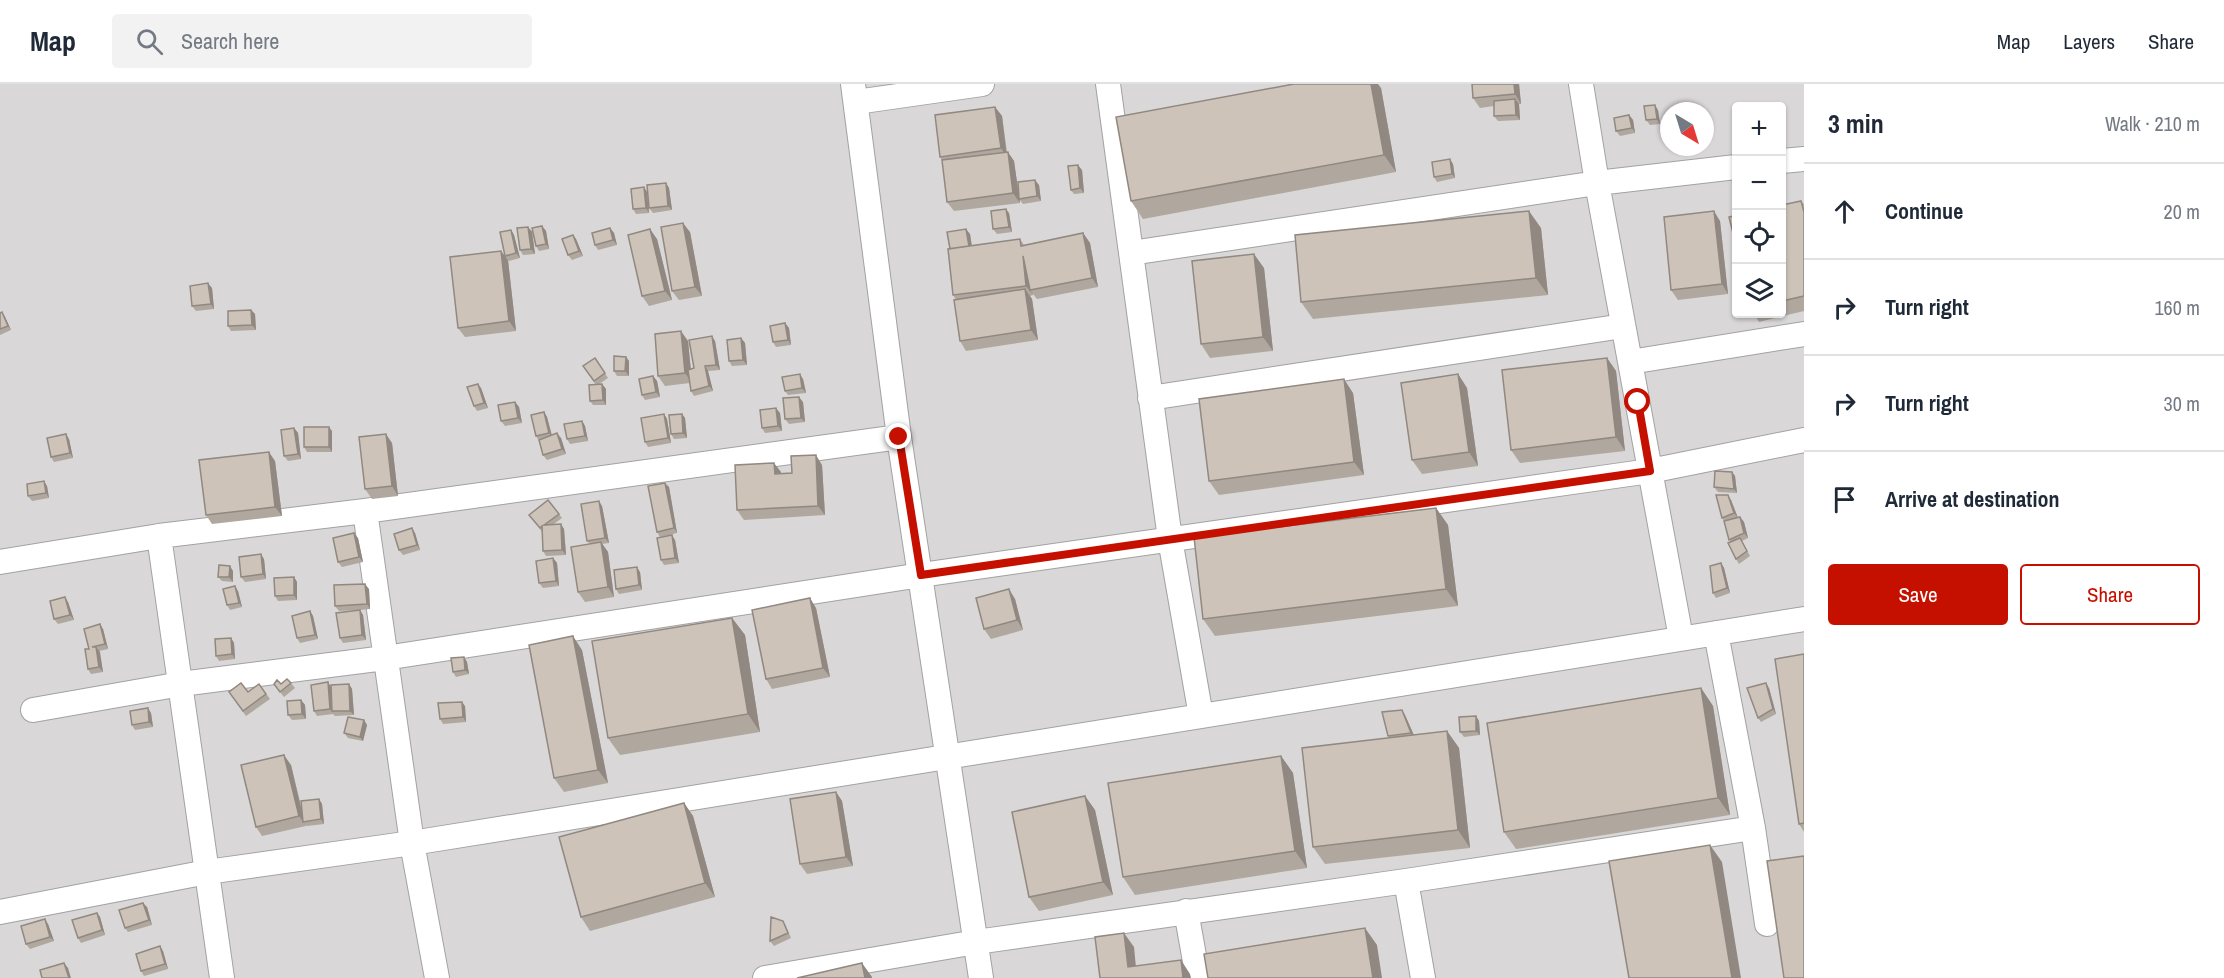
<!DOCTYPE html>
<meta charset="utf-8">
<style>
:root{--surface:#fff;--page:#f2f2f3;--text:#1f2937;--muted:#747a83;--line:#e0e1e3;--accent:#c51000}
body{margin:0;font-family:"Archivo Narrow",sans-serif;background:var(--page);color:var(--text)}
.controls{position:absolute;right:18px;top:18px;display:grid;overflow:hidden;border-radius:6px;box-shadow:0 2px 4px #0004}
.controls button{width:54px;height:54px;display:grid;place-items:center;padding:0;border:0;border-bottom:2px solid var(--line);background:var(--surface);color:var(--text);font:30px sans-serif}
.compass{position:absolute;left:1660px;top:18px;width:54px;height:54px;border-radius:50%;background:var(--surface);box-shadow:0 2px 4px #0004;rotate:142deg}
.stop{position:absolute;width:18px;height:18px;margin:-14px;border:4px solid #c51000;border-radius:50%;background:#fff}
.stop.end{background:#c51000;border-color:#fff;box-shadow:0 2px 6px #0008}
.list{margin:0;padding:0;list-style:none}
h2{display:flex;justify-content:space-between;align-items:center;height:78px;margin:0;padding:0 24px;font-size:26px}
h2 small{font-size:20px;font-weight:400;color:var(--muted)}
.list li{display:grid;grid-template-columns:39px 1fr auto;gap:18px;align-items:center;box-sizing:border-box;height:96px;padding:0 24px;border-top:2px solid var(--line)}
.list b{display:block;font-size:22px;white-space:nowrap}
.list em{font-size:20px;font-style:normal;color:var(--muted)}
.actions{display:flex;gap:12px;padding:18px 24px}
.actions a{flex:1;padding:14px 0;border:2px solid var(--accent);border-radius:6px;text-align:center;font-size:21px;color:var(--accent)}
.actions .main{background:var(--accent);color:#fff}
.icon{flex:none;width:33px;height:33px;fill:none;stroke:currentColor;stroke-width:2;stroke-linecap:round;stroke-linejoin:round}
.map{position:relative;flex:none;width:1804px;height:894px;overflow:hidden}
header{display:flex;align-items:center;gap:36px;box-sizing:border-box;height:84px;padding:0 30px;background:var(--surface);border-bottom:2px solid var(--line)}
header strong{font-size:28px}
nav{display:flex;gap:33px;margin-inline-start:auto;font-size:21px}
.search{width:420px;height:54px;background:var(--page);display:flex;align-items:center;gap:15px;box-sizing:border-box;padding:0 21px;border-radius:6px;color:var(--muted);font-size:22px}
main{display:flex}
aside{flex:1;background:var(--surface)}
.map>svg:first-child{display:block}
.residential{fill:#d9d7d7;fill-rule:evenodd}
.lines{fill:none;stroke-linecap:round;stroke-linejoin:round}
.street-casing{stroke:#a2a2a2;stroke-width:26}
.street{stroke:#fff;stroke-width:24}
.wall{fill:#b0a89e}
.shaded-wall{fill:#908881}
.building{fill:#cdc3b8;stroke:#908881;stroke-width:1.5}
.route{stroke:#c51000;stroke-width:8}
</style>
<header>
<strong>Map</strong>
<div class="search"><svg class="icon" aria-label="search" viewBox="0 0 24 24"><circle cx="10" cy="10" r="6"/><path d="M15 15l6 6"/></svg>Search here</div>
<nav><a>Map</a><a>Layers</a><a>Share</a></nav>
</header>
<main>
<div class="map">
<svg width="1804" height="894" viewBox="0 0 1804 894">
<rect width="100%" height="100%" fill="#edeadf"/>
<path class="residential" d="M0,0H1804V894H0ZM1736,22H1782V230H1736ZM1669,27H1705V63H1669Z"/>
<g class="lines">
<defs>
<path id="street" d="M853,0L899,353L981,894
M1108,0L1170,455L1201,632
M1581,0L1597,99L1681,554
M856,18L982,0
M1782,77L1804,75
M1131,169L1597,99L1736,83
M1630,278L1804,250
M1150,314L1623,242
M365,427L412,759L437,894
M159,452L222,894
M0,478L159,452L365,427L899,353
M1716,549L1753,744L1767,840
M33,626L181,600L385,574L921,491L1650,387L1804,356
M1406,797L1423,894
M1186,827L1198,894
M0,828L207,788L412,759L1804,535
M765,894L976,858L1406,797L1753,744"/>
</defs>
<use href="#street" class="street-casing"/>
<use href="#street" class="street"/>
</g>
<path class="wall" d="M1472,0H1519L1521,20H1519L1520,36L1498,37L1494,32V22L1480,24L1473,14Z
M1381,4L1396,88L1143,135L1131,117Z
M995,23L1002,32L1007,68L1014,77L1020,119L954,127L947,118L942,76L940,73Z
M1658,26L1660,40L1650,41L1646,36Z
M1629,31L1633,36L1635,49L1620,52L1616,47Z
M1453,80L1455,94L1437,98L1434,93Z
M1082,86L1084,109L1074,110L1071,106Z
M666,99L669,104L672,126L653,129L649,124Z
M1039,101L1041,117L1023,120L1019,115Z
M644,103L647,108L649,129L636,130L633,125Z
M1801,117L1804,120V227L1759,238L1754,230H1782V121Z
M1009,129L1012,148L997,150L993,145Z
M1720,137L1728,210L1678,216L1671,206Z
M542,142L546,147L549,165L539,167L536,162Z
M528,143L532,148L535,170L523,171L520,166Z
M610,144L614,149L617,161L598,166L595,161Z
M1541,144L1548,211L1313,235L1301,218Z
M511,146L514,151L520,174L509,177L505,172Z
M690,148L702,212L679,216L672,207Z
M1083,149L1090,159L1098,203L1037,215L1033,210V211L1030,212L1032,215L1038,256L966,267L960,257L956,216L953,211L950,165L970,150L972,162L1020,155L1024,161Z
M573,151L576,155L583,172L572,176L568,171Z
M657,155L672,216L649,222L642,212Z
M501,167L508,176L516,247L465,253L458,244Z
M1264,184L1273,267L1210,274L1201,260Z
M212,204L214,225L196,227L192,222Z
M251,226L255,230L256,246L231,247L228,242Z
M2,228L5,233L11,246L0,251V229Z
M785,239L789,244L791,261L776,263L773,258Z
M741,254L745,259L747,281L732,282L729,277Z
M688,257L691,285L694,284L715,257L720,286L708,287L713,307L694,312L691,307L690,299L665,302L658,292Z
M626,273L629,277V292H617L614,287Z
M595,274L608,294L599,300H602L606,305V321H593L590,317L596,301L583,282Z
M1607,274L1616,287L1625,367L1520,379L1511,366Z
M1458,290L1467,304L1478,382L1422,390L1412,376Z
M653,292L657,297L660,313L645,316L642,311Z
M803,295L806,309L788,311L785,307Z
M481,304L488,324L477,327L474,322Z
M1353,309L1364,391L1219,411L1209,397Z
M515,318L519,323L522,339L505,342L501,337Z
M803,318L805,338L789,340L785,335Z
M544,328L547,333L552,351L561,354L566,370L547,376L543,371L539,357L536,352Z
M780,329L782,347L765,349L762,344Z
M664,330L667,335L671,359L648,363L645,358Z
M682,330L685,334L687,354L674,355L671,350Z
M582,337L585,342L588,357L570,360L567,355Z
M294,344L298,349L301,375L288,377L284,372Z
M332,347V368H307L304,363Z
M69,355L73,374L54,378L51,373Z
M392,359L398,412L372,415L365,405Z
M275,377L282,432L212,440L206,431Z
M822,381L825,431L744,436L737,426L781,388V390L792,389Z
M1732,388L1735,392L1737,409L1718,408L1714,403Z
M47,402L49,414L32,417L28,412Z
M669,403L677,449L660,453L657,448Z
M548,416L562,434L554,440L564,445L566,471L546,472L543,467V449L529,431Z
M1731,416L1738,434L1740,433L1744,438L1748,454L1742,457L1750,472L1739,480L1736,475L1724,437L1722,434Z
M602,422L609,459L602,460L608,468L614,513L585,518L578,508L590,460L587,457Z
M1436,424L1448,441L1458,522L1215,552L1203,535Z
M415,449L420,466L403,471L399,466Z
M358,454L363,478L342,483L338,478Z
M675,456L679,479L664,481L661,476Z
M553,474L557,479L559,502L543,504L539,499Z
M264,475L266,495L245,498L241,493Z
M1721,479L1724,484L1730,509L1716,514L1713,509Z
M233,487V498L222,497L218,493Z
M640,488L642,506L619,510L616,505Z
M294,493L297,498V516L278,517L275,512Z
M369,505L370,525L360,526L363,531L366,556L343,559L340,554L358,526L339,527L335,522Z
M238,507L242,523L230,526L227,521Z
M1015,515L1023,546L991,555L984,545Z
M68,518L74,536L58,540L54,535Z
M816,524L830,593L772,605L766,595Z
M310,527L313,532L318,555L300,559L297,554Z
M732,534L745,551L760,648L620,671L608,654Z
M103,545L108,565L99,567L103,588L91,590L88,585L89,565Z
M231,554L234,559L235,575L219,577L216,572Z
M582,566L608,699L564,708L554,694Z
M1804,570V748L1799,740Z
M464,573L467,578L469,590L456,593L453,588Z
M291,599L295,604L284,613L274,600H281Z
M259,600L270,615L246,632L229,608H248Z
M349,600L352,605L354,631L335,632L333,630L317,632L314,627L331,603Z
M1701,604L1713,622L1730,731L1516,765L1504,748Z
M1769,604L1776,630L1761,638L1758,634Z
M301,616L305,621L306,635L292,636L288,631Z
M465,622L466,638L443,640L440,635Z
M1402,626L1405,631L1414,651L1447,647L1459,664L1470,764L1325,780L1313,763L1390,654L1388,652Z
M151,629L153,643L135,646L132,641Z
M1476,632L1479,637L1480,651L1464,653L1460,648Z
M364,636L367,641L363,657L348,654L344,649Z
M1281,672L1293,689L1307,784L1135,811L1123,793Z
M291,681L302,726L319,715L322,720L324,740L307,742L305,741L306,742L262,752L256,743Z
M836,708L842,717L853,782L807,790L800,780Z
M1085,712L1095,726L1113,811L1039,827L1029,813Z
M684,719L693,732L715,813L590,847L581,833Z
M147,823L152,841L128,848L125,844Z
M97,829L100,833L105,851L81,859L78,854Z
M783,837L786,842L791,854L774,862L770,857Z
M48,840L54,857L30,865L26,860Z
M163,867L168,885L144,892L141,887Z"/>
<path class="shaded-wall" d="M1371,0H1378L1381,4L1396,88L1384,71Z
M1514,0H1519L1521,20L1515,10Z
M1515,15L1519,20L1520,36L1516,31Z
M1655,21L1658,26L1660,40L1657,35Z
M995,23L1002,32L1007,74L1001,64Z
M1629,31L1633,36L1635,49L1632,44Z
M1008,68L1014,77L1020,119L1013,109Z
M1450,75L1453,80L1455,94L1452,90Z
M1078,81L1082,86L1084,109L1080,104Z
M1035,96L1039,101L1041,117L1037,112Z
M666,99L669,104L672,126L668,122Z
M644,103L647,108L649,129L646,124Z
M1006,125L1009,129L1012,148L1009,143Z
M1529,127L1541,144L1548,211L1536,194Z
M1714,127L1720,137L1728,210L1722,200Z
M683,139L690,148L702,212L695,203Z
M542,142L546,147L549,165L546,160Z
M528,143L532,148L535,170L531,165Z
M610,144L614,149L617,161L613,156Z
M650,145L657,155L672,216L665,207Z
M966,145L970,150L973,171L970,166Z
M511,146L514,151L520,174L516,169Z
M1083,149L1090,159L1098,203L1092,194Z
M573,151L576,155L583,172L579,167Z
M501,167L508,176L516,247L509,237Z
M1254,170L1264,184L1273,267L1263,253Z
M1023,172L1030,206L1033,211L1026,202Z
M208,199L212,204L214,225L211,220Z
M1025,205L1032,215L1038,256L1031,246Z
M251,226L255,230L256,246L252,241Z
M2,228L5,233L11,246L8,242Z
M785,239L789,244L791,261L788,256Z
M681,247L688,257L692,299L685,289Z
M712,252L715,257L720,286L716,281Z
M741,254L745,259L747,281L743,276Z
M626,273L629,277V292L625,287Z
M1607,274L1616,287L1625,367L1616,353Z
M705,282L708,287L713,307L709,302Z
M800,290L803,295L806,309L802,304Z
M1458,290L1467,304L1478,382L1469,368Z
M653,292L657,297L660,313L656,308Z
M1344,295L1353,309L1364,391L1354,378Z
M478,300L481,304L488,324L484,319Z
M602,300L606,305V321L603,316Z
M799,313L803,318L805,338L801,334Z
M515,318L519,323L522,339L518,334Z
M776,324L780,329L782,347L778,342Z
M544,328L547,333L552,353L549,349Z
M664,330L667,335L671,359L668,354Z
M682,330L685,334L687,354L683,349Z
M582,337L585,342L588,357L585,352Z
M329,343L332,347V368L329,363Z
M294,344L298,349L301,375L298,370Z
M557,349L561,354L566,370L562,365Z
M66,350L69,355L73,374L70,369Z
M386,350L392,359L398,412L392,402Z
M269,368L275,377L282,432L275,423Z
M816,371L822,381L825,431L818,422Z
M774,379L781,388V400L775,390Z
M1732,388L1735,392L1737,409L1734,405Z
M44,397L47,402L49,414L46,409Z
M665,399L669,403L677,449L674,444Z
M1728,411L1731,416L1738,434L1734,429Z
M599,417L602,422L609,459L605,454Z
M1436,424L1448,441L1458,522L1446,505Z
M1740,433L1744,438L1748,454L1744,449Z
M561,440L564,445L566,471L562,466Z
M412,444L415,449L420,466L417,461Z
M354,449L358,454L363,478L359,473Z
M672,451L675,456L679,479L675,474Z
M601,458L608,468L614,513L608,503Z
M261,470L264,475L266,495L263,490Z
M553,474L557,479L559,502L556,497Z
M1721,479L1724,484L1730,509L1727,504Z
M230,482L233,487V498L229,493Z
M637,483L640,488L642,506L639,501Z
M294,493L297,498V516L294,511Z
M365,500L369,505L370,525L367,520Z
M235,502L238,507L242,523L239,519Z
M1009,505L1015,515L1023,546L1017,536Z
M65,513L68,518L74,536L70,531Z
M810,514L816,524L830,593L823,584Z
M360,526L363,531L366,556L362,551Z
M310,527L313,532L318,555L315,551Z
M732,534L745,551L760,648L748,630Z
M100,540L103,545L108,565L105,560Z
M573,552L582,566L608,699L598,686Z
M231,554L234,559L235,575L232,570Z
M96,563L100,568L103,588L99,583Z
M464,573L467,578L469,590L465,586Z
M328,598L331,603L332,627L330,625Z
M1766,599L1769,604L1776,630L1773,625Z
M349,600L352,605L354,631L350,627Z
M1701,604L1713,622L1730,731L1718,714Z
M301,616L305,621L306,635L302,630Z
M462,618L465,622L466,638L463,633Z
M148,624L151,629L153,643L149,638Z
M1402,626L1405,631L1415,654L1411,649Z
M1476,632L1479,637L1480,651L1476,647Z
M364,636L367,641L363,657L360,653Z
M1447,647L1459,664L1470,764L1458,746Z
M284,671L291,681L304,737L303,738L306,742L299,732Z
M1281,672L1293,689L1307,784L1295,767Z
M836,708L842,717L853,782L846,773Z
M1085,712L1095,726L1113,811L1103,798Z
M319,715L322,720L324,740L321,735Z
M684,719L693,732L715,813L705,799Z
M1710,761L1722,778L1741,894H1732Z
M143,819L147,823L152,841L149,836Z
M97,829L100,833L105,851L102,846Z
M45,835L48,840L54,857L50,853Z
M1365,844L1377,861L1382,894H1373Z
M1124,849L1134,863L1137,894L1128,883Z
M160,862L163,867L168,885L165,880Z
M1181,876L1190,890L1191,894H1183Z
M64,879L68,884L71,894H69Z
M862,879L872,893V894H865Z"/>
<path class="building" d="M1294,0H1371L1384,71L1131,117L1116,33Z
M1472,0H1514L1515,10L1473,14Z
M1515,15L1516,31L1494,32V17Z
M1655,21L1657,35L1646,36L1644,22Z
M995,23L1001,64L940,73L935,31Z
M1629,31L1632,44L1616,47L1614,34Z
M1008,68L1013,109L947,118L942,76Z
M1450,75L1452,90L1434,93L1432,78Z
M1078,81L1080,104L1071,106L1068,82Z
M1035,96L1037,112L1019,115L1018,98Z
M666,99L668,122L649,124L647,101Z
M644,103L646,124L633,125L631,105Z
M1801,117L1804,128V212L1782,217V121Z
M1006,125L1009,143L993,145L991,127Z
M1529,127L1536,194L1301,218L1295,151Z
M1714,127L1722,200L1671,206L1664,133Z
M1737,131V165L1729,133Z
M683,139L695,203L672,207L661,143Z
M542,142L546,160L536,162L532,144Z
M528,143L531,165L520,166L517,144Z
M610,144L613,156L595,161L592,149Z
M650,145L665,207L642,212L628,151Z
M966,145L969,162L950,165L947,148Z
M511,146L516,169L505,172L500,148Z
M1083,149L1092,194L1030,206L1023,172L1026,202L953,211L948,165L1020,155L1021,162Z
M573,151L579,167L568,171L562,155Z
M501,167L509,237L458,244L450,173Z
M1254,170L1263,253L1201,260L1192,177Z
M208,199L211,220L192,222L190,202Z
M1025,205L1031,246L960,257L954,216Z
M251,226L252,241L228,242V227Z
M2,228L8,242L0,245V229Z
M785,239L788,256L773,258L770,242Z
M681,247L685,289L658,292L655,250Z
M712,252L716,281L705,282L709,302L691,307L688,286L694,284L689,256Z
M741,254L743,276L729,277L727,256Z
M614,272L626,273L625,287H614Z
M595,274L605,289L594,297L583,282Z
M1607,274L1616,353L1511,366L1502,286Z
M800,290L802,304L785,307L782,293Z
M1458,290L1469,368L1412,376L1401,299Z
M653,292L656,308L642,311L639,295Z
M1344,295L1354,378L1209,397L1199,315Z
M478,300L484,319L474,322L467,303Z
M602,300L603,316L590,317L589,301Z
M799,313L801,334L785,335L783,314Z
M515,318L518,334L501,337L498,321Z
M776,324L778,342L762,344L760,326Z
M544,328L549,349L536,352L531,331Z
M664,330L668,354L645,358L641,334Z
M682,330L683,349L671,350L669,331Z
M582,337L585,352L567,355L564,340Z
M304,343H329V363H304Z
M294,344L298,370L284,372L281,346Z
M557,349L562,365L543,371L539,356Z
M66,350L70,369L51,373L47,354Z
M386,350L392,402L365,405L359,353Z
M269,368L275,423L206,431L199,376Z
M816,371L818,422L737,426L735,381L774,379L775,390L792,389L791,372Z
M1715,387L1732,388L1734,405L1714,403Z
M44,397L46,409L28,412L27,400Z
M665,399L674,444L657,448L648,402Z
M1716,411H1728L1734,429L1722,434Z
M548,416L559,430L544,441L561,440L562,466L543,467L542,442L540,444L529,431Z
M599,417L605,454L587,457L581,420Z
M1436,424L1446,505L1203,535L1194,453Z
M1740,433L1744,449L1729,456L1724,437Z
M412,444L417,461L399,466L394,450Z
M354,449L359,473L338,478L333,454Z
M672,451L675,474L661,476L657,454Z
M1740,454L1747,467L1736,475L1728,459Z
M601,458L608,503L578,508L571,463Z
M261,470L263,490L241,493L239,473Z
M553,474L556,497L539,499L536,477Z
M1721,479L1727,504L1713,509L1710,482Z
M219,481L230,482L229,493H218Z
M637,483L639,501L616,505L614,486Z
M294,493V511L275,512L274,494Z
M365,500L367,520L335,522L334,501Z
M235,502L239,519L227,521L223,505Z
M1009,505L1017,536L984,545L976,514Z
M65,513L70,531L54,535L50,517Z
M810,514L823,584L766,595L752,526Z
M360,526L362,551L340,554L336,529Z
M310,527L315,551L297,554L292,532Z
M732,534L748,630L608,654L592,557Z
M100,540L105,560L92,563H96L99,583L88,585L85,565H89L84,545Z
M573,552L598,686L554,694L529,561Z
M231,554L232,570L216,572L215,555Z
M1804,570V739L1799,740L1775,575Z
M464,573L465,586L453,588L451,574Z
M287,595L291,599L280,608L274,600L277,596L281,600Z
M328,598L330,625L314,627L311,601Z
M241,599L248,608L259,600L266,610L243,627L229,608Z
M1766,599L1773,625L1758,634L1747,604Z
M349,600L350,627H332L331,601Z
M1701,604L1718,714L1504,748L1487,639Z
M301,616L302,630L288,631L287,617Z
M462,618L463,633L440,635L438,619Z
M148,624L149,638L132,641L130,627Z
M1402,626L1411,649L1388,652L1382,628Z
M1476,632V647L1460,648L1459,633Z
M348,633L364,636L360,653L344,649Z
M1447,647L1458,746L1313,763L1302,664Z
M284,671L299,732L256,743L241,681Z
M1281,672L1295,767L1123,793L1108,699Z
M836,708L846,773L800,780L790,715Z
M1085,712L1103,798L1029,813L1012,728Z
M319,715L321,735L303,738L301,717Z
M684,719L705,799L581,833L559,753Z
M1710,761L1732,894H1629L1609,777Z
M1804,772V894H1784L1767,777Z
M143,819L149,836L125,844L119,826Z
M97,829L102,846L78,854L72,836Z
M771,833L783,837L788,849L770,857Z
M45,835L50,853L26,860L21,842Z
M1365,844L1373,894H1208L1204,870Z
M1124,849L1128,883L1181,876L1183,894H1100L1095,853Z
M160,862L165,880L141,887L136,870Z
M64,879L69,894H42L40,886Z
M862,879L865,894H797Z"/>
<g class="lines">
<path class="route" d="M899,353L921,491L1650,387L1638,318"/>
</g>
</svg>
<div class="controls">
<button>+</button>
<button>−</button>
<button><svg class="icon" aria-label="locate" viewBox="0 0 24 24"><circle cx="12" cy="12" r="6"/><path d="M12 2v4M12 18v4M2 12h4M18 12h4"/></svg></button>
<button><svg class="icon" aria-label="layers" viewBox="0 0 24 24"><path d="M12 4l9 5-9 5-9-5zM3 14l9 5 9-5"/></svg></button>
</div>
<svg class="compass" viewBox="-18 -18 36 36"><path d="M0-13l5 13h-10z" fill="#e53935"/><path d="M0 13l5-13h-10z" fill="#747a83"/></svg>
<div class="stop" style="left:1638px;top:318px"></div>
<div class="stop end" style="left:899px;top:353px"></div>
</div>
<aside>
<h2>3 min<small>Walk · 210 m</small></h2>
<ul class="list">
<li><svg class="icon" aria-label="ahead" viewBox="0 0 24 24"><path d="M12 20V5M6 11l6-6 6 6"/></svg><div><b>Continue</b></div><em>20 m</em></li>
<li><svg class="icon" aria-label="right" viewBox="0 0 24 24"><path d="M7 20v-9h11M14 6l5 5-5 5"/></svg><div><b>Turn right</b></div><em>160 m</em></li>
<li><svg class="icon" aria-label="right" viewBox="0 0 24 24"><path d="M7 20v-9h11M14 6l5 5-5 5"/></svg><div><b>Turn right</b></div><em>30 m</em></li>
<li><svg class="icon" aria-label="arrive" viewBox="0 0 24 24"><path d="M6 21V4h12l-3 4 3 4H6"/></svg><div><b>Arrive at destination</b></div></li>
</ul>
<div class="actions"><a class="main">Save</a><a>Share</a></div>
</aside>
</main>
